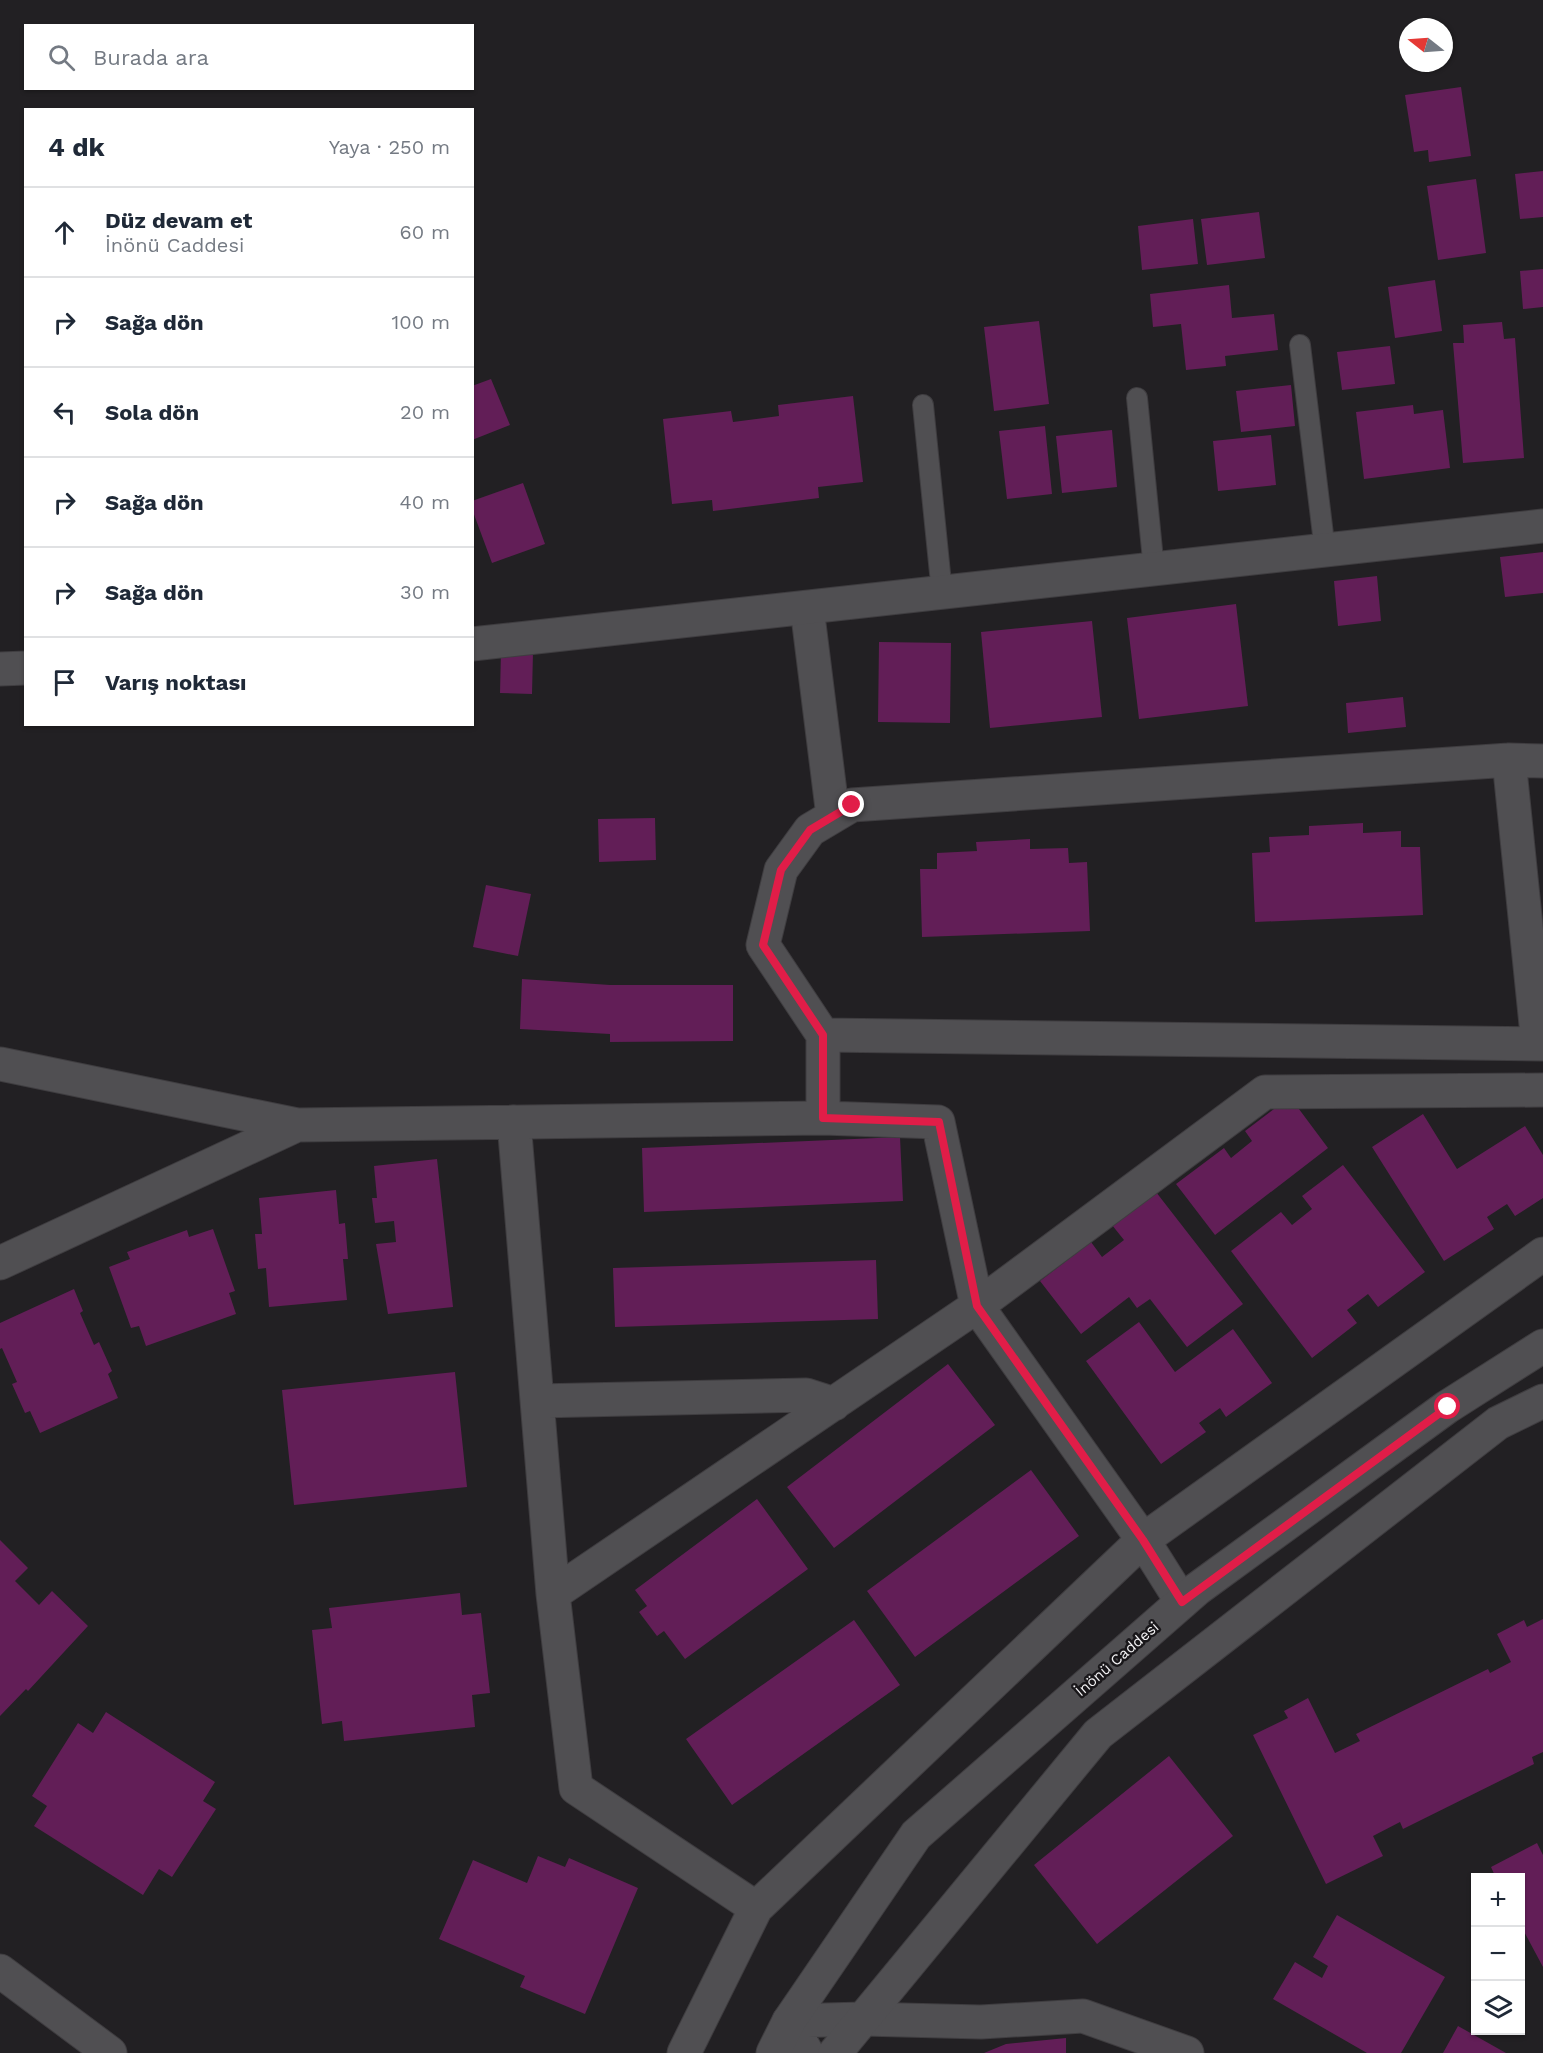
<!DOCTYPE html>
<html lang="tr">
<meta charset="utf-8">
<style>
:root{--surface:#fff;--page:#f6f6f7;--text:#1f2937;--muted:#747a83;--line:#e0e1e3}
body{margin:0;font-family:"Work Sans",sans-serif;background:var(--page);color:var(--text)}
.controls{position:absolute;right:18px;bottom:18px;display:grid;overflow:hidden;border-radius:0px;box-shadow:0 2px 4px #0004}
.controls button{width:54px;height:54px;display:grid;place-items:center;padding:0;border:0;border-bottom:2px solid var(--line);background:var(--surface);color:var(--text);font:30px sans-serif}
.compass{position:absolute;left:1399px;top:18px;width:54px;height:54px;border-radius:50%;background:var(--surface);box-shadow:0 2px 4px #0004;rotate:287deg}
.stop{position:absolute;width:18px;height:18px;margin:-14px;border:4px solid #e11d48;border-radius:50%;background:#fff}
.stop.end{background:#e11d48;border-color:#fff;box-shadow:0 2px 6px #0008}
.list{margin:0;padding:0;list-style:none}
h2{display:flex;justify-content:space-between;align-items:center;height:78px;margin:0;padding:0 24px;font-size:26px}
h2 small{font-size:20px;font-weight:400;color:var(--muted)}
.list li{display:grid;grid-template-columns:39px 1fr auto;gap:18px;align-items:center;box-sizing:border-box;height:90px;padding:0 24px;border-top:2px solid var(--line)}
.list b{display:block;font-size:22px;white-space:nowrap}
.list p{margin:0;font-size:20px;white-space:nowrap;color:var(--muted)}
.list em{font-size:20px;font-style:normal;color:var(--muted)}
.icon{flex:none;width:33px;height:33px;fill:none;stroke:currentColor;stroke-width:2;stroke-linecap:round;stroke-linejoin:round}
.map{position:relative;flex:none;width:1543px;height:2053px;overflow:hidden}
.search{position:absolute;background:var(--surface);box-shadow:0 2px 4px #0004;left:24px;top:24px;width:450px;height:66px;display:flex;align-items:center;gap:15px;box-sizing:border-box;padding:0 21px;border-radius:0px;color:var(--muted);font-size:22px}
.panel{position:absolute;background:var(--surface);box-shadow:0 2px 4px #0004;left:24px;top:108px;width:450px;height:618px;border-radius:0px}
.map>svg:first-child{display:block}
.building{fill:#621e57}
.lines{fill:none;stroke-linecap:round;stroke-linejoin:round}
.lane-casing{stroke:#3f3d40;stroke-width:22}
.street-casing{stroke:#3f3d40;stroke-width:35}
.secondary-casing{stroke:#3f3d40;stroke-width:35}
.lane{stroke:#504f52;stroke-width:20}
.street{stroke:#504f52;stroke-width:33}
.secondary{stroke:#504f52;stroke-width:33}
.route{stroke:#e11d48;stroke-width:8}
.labels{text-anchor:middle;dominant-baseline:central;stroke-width:5;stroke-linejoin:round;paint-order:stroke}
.street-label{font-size:15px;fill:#f4f3f5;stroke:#19171a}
</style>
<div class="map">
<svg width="1543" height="2053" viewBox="0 0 1543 2053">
<rect width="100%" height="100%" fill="#222023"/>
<path class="building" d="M1461,87L1471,156L1429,162L1428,150L1414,152L1405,95Z
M1543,171V217L1520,219L1515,174Z
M1476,179L1486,253L1438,260L1427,186Z
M1259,212L1265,258L1207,265L1201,219Z
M1193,219L1198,264L1142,270L1138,226Z
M1543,269V307L1523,309L1520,271Z
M1435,280L1442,331L1395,338L1388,287Z
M1229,285L1232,318L1274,314L1278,350L1225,356L1226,366L1186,370L1181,324L1153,327L1150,294Z
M1039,321L1049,404L994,411L984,327Z
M1502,322L1504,339L1515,338L1524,458L1463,463L1453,343H1464L1463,325Z
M1390,346L1395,384L1342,390L1337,352Z
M491,379L510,425L472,440V386Z
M1291,385L1295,426L1241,432L1236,391Z
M853,396L863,482L818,487L819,498L713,511L712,500L672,504L663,419L731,411L733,422L779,416L778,405Z
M1413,405L1414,414L1443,410L1450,468L1364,479L1356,412Z
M1045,426L1052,494L1007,499L999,431Z
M1112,430L1117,487L1062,493L1056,436Z
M1271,435L1276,485L1218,491L1213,441Z
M523,483L545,544L492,563L472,509V501Z
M1543,552V593L1505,597L1500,557Z
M1377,576L1381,621L1338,626L1334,581Z
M1236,604L1248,706L1139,719L1127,618Z
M1092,621L1102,717L990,728L981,632Z
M879,642L951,643L950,723L878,722Z
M501,651L533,652L532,694L500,693Z
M1403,697L1406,727L1348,733L1346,703Z
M655,818L656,860L599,862L598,819Z
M1363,823V833L1401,831V847H1420L1423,915L1255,922L1252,853L1270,852L1269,837L1309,835V826Z
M1030,839V849L1068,848L1069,863L1087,862L1090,931L922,937L920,869H937V853L977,851L976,842Z
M486,885L531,894L518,956L473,947Z
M522,979L610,985H733V1041L610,1042V1034L520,1029Z
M1290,1097L1328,1148L1215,1235L1176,1184L1224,1148L1231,1158L1252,1141L1245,1131Z
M1423,1114L1457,1169L1525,1126L1543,1155V1198L1515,1216L1507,1204L1487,1217L1494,1229L1444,1261L1372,1147Z
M900,1137L903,1201L644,1212L642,1148Z
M437,1159L453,1307L388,1314L376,1244L396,1242L394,1221L375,1223L372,1198H377L374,1166Z
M1343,1165L1425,1272L1378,1307L1368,1294L1347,1310L1357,1323L1312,1358L1231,1251L1281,1212L1292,1225L1312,1209L1302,1196Z
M336,1190L339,1224L345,1223L348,1259H343L347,1300L269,1307L266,1268L258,1269L255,1234H262L259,1198Z
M1156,1192L1243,1304L1187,1347L1150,1299L1137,1308L1129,1297L1081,1334L1040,1281L1091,1242L1102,1257L1124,1240L1112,1225Z
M213,1229L235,1291L229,1293L236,1314L146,1346L139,1326L131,1328L109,1267L130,1259L127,1252L187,1230L189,1237Z
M876,1260L878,1319L615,1327L613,1268Z
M74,1289L83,1311L80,1313L94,1345L99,1342L112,1371L108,1374L118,1398L40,1433L30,1411L25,1413L12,1384L17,1382L2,1348L0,1349V1323Z
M1139,1322L1175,1372L1233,1329L1272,1383L1226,1417L1220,1408L1199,1423L1206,1432L1161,1464L1086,1361Z
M948,1364L995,1425L834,1548L787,1487Z
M455,1372L467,1487L294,1505L282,1390Z
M1031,1470L1079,1536L915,1657L867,1591Z
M757,1499L808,1569L685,1659L664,1631L657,1636L639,1612L647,1606L635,1590Z
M0,1540L28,1568L15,1581L39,1605L52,1591L88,1626L28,1691L26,1689L0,1716Z
M460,1593L462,1615L481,1613L490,1693L472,1695L475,1727L344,1741L342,1721L322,1724L312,1630L332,1628L329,1608Z
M1543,1619V1752L1532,1757L1534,1764L1403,1829L1400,1822L1373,1836L1383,1856L1326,1884L1253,1735L1288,1718L1284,1711L1308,1698L1335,1753L1360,1741L1356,1734L1488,1669L1490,1673L1511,1662L1497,1634L1524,1620L1527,1627Z
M854,1620L900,1685L732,1805L686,1739Z
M106,1712L215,1782L203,1801L216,1809L172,1877L159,1869L143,1895L34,1826L47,1806L32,1796L78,1723L93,1733Z
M1169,1756L1233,1836L1097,1944L1034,1865Z
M1537,1843L1543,1855V1967L1520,1924V1878H1496L1491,1867Z
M538,1856L565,1867L569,1858L638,1888L585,2014L520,1987L525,1976L439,1939L473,1860L527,1883Z
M1337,1915L1445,1977L1401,2053H1367L1273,1999L1295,1962L1322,1978L1328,1966L1313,1957Z
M1458,2026L1506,2053H1443Z
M1066,2038V2053H984L1006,2044Z"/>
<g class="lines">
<defs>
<path id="lane" d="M1300,345L1325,551
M1137,398L1154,570
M923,405L942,593"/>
<path id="street" d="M807,608L833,816
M1509,760L1538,1044
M1543,761L1509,760L852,805L810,830L781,870L763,945L823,1035L1543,1044
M0,1064L297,1125
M823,1118V1035
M514,1122L553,1594L576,1788L756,1908
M0,1263L297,1125L823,1118L938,1122L977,1306L1143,1540L1182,1602
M537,1401L806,1395L834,1404
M553,1594L977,1306L1265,1092L1543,1090
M0,1971L110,2053
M684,2053L756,1908L1143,1540L1543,1254
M807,2053L789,2021L863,2019L981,2022L1083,2016L1187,2053"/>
<path id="secondary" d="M472,644L1543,526
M0,669L26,668
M773,2053L789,2021L916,1835L1197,1589L1447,1407L1543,1346
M835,2053L1098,1734L1498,1423L1543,1401"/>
</defs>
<use href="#lane" class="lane-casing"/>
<use href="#street" class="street-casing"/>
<use href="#secondary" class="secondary-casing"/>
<use href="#lane" class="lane"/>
<use href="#street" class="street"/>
<use href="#secondary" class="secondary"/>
</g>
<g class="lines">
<path class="route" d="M852,805L810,830L781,870L763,945L823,1035V1118L939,1122L977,1306L1143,1540L1182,1602L1448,1407"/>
</g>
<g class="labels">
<g class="street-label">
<text transform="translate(1117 1659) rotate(-41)">İnönü Caddesi</text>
</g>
</g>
</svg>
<div class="controls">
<button>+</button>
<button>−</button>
<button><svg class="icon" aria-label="layers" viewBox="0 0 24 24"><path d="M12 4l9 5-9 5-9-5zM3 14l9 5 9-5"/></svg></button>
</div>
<svg class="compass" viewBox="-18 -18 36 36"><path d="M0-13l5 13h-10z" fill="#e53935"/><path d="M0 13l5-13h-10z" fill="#747a83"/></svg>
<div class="stop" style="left:1448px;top:1407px"></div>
<div class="stop end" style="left:852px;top:805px"></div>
<div class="search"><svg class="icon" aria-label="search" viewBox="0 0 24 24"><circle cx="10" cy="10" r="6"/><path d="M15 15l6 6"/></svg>Burada ara</div>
<section class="panel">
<h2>4 dk<small>Yaya · 250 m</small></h2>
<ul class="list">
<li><svg class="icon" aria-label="ahead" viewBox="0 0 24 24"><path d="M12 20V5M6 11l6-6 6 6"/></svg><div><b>Düz devam et</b><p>İnönü Caddesi</p></div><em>60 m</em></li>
<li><svg class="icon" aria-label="right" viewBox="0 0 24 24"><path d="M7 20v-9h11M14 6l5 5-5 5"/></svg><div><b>Sağa dön</b></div><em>100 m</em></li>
<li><svg class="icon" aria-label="left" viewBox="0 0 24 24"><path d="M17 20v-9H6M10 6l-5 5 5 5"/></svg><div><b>Sola dön</b></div><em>20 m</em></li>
<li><svg class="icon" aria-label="right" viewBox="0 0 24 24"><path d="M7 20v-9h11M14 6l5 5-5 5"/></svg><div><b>Sağa dön</b></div><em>40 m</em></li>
<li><svg class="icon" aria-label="right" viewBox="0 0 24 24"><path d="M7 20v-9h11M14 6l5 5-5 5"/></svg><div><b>Sağa dön</b></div><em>30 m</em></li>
<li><svg class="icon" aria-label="arrive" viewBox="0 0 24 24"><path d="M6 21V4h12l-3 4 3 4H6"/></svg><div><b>Varış noktası</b></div></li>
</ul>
</section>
</div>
